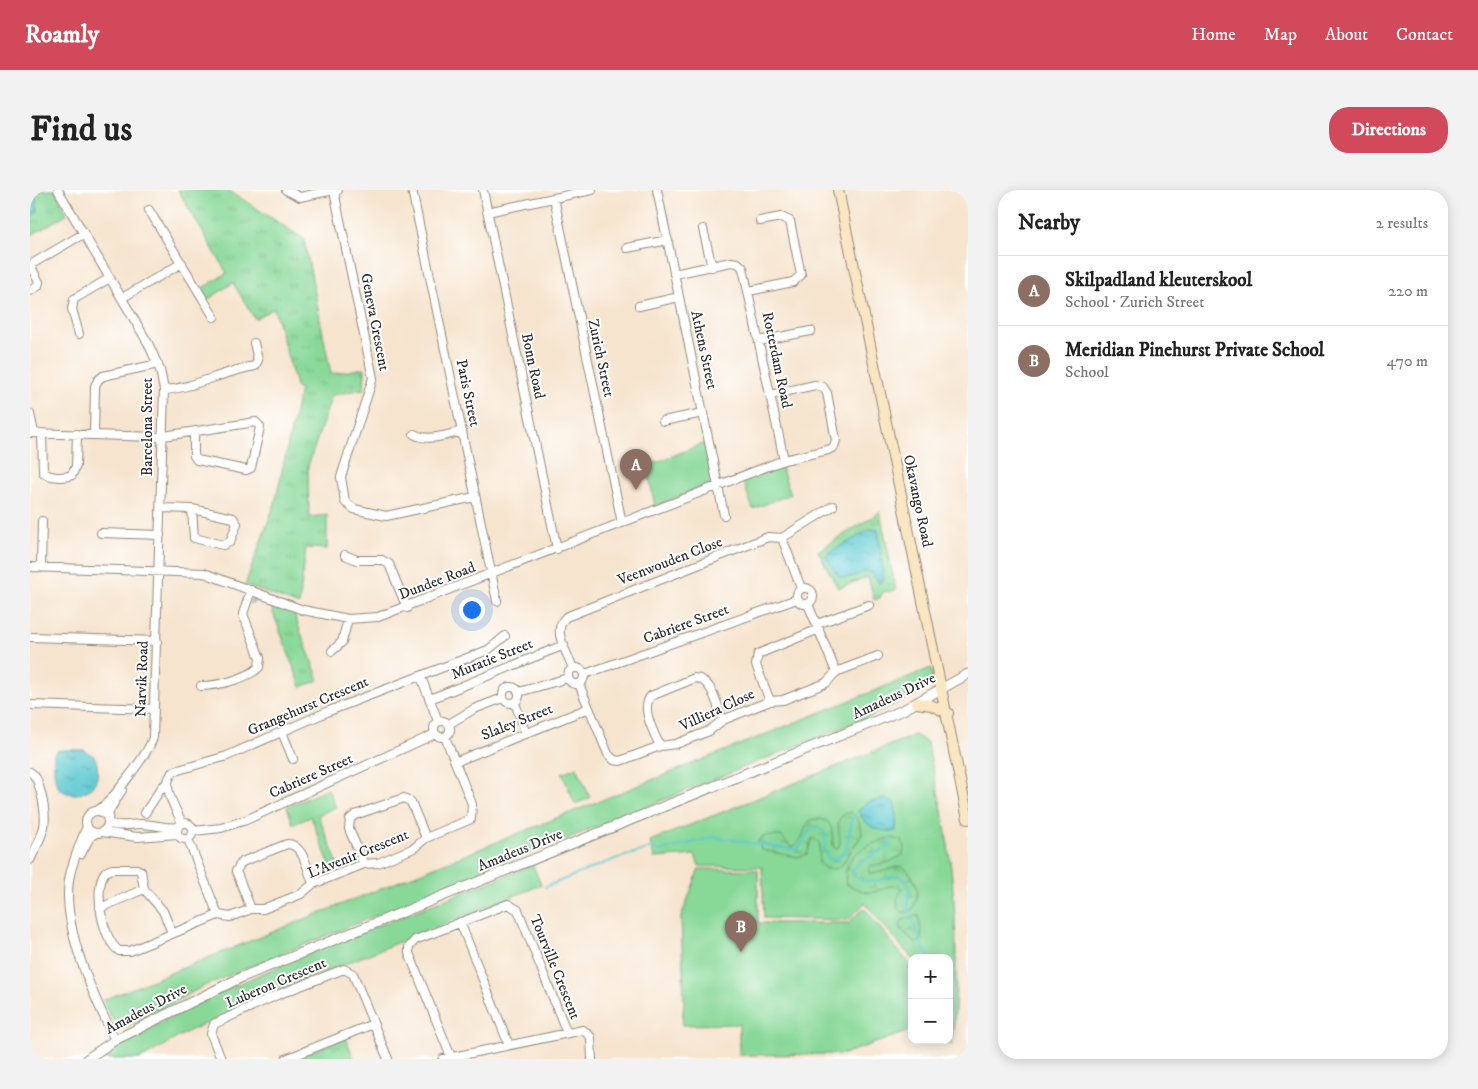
<!DOCTYPE html>
<meta charset="utf-8">
<style>
:root{--surface:#fff;--page:#f2f2f2;--text:#222;--muted:#767676;--line:#e0e0e0;--accent:#d1495b}
body{margin:0;font-family:"IM FELL DW Pica",serif;background:var(--page);color:var(--text)}
.controls{position:absolute;right:15px;bottom:15px;display:grid;overflow:hidden;border-radius:10px;box-shadow:0 2px 12px #0003}
.controls button{width:45px;height:45px;display:grid;place-items:center;padding:0;border:0;border-bottom:1px solid var(--line);background:var(--surface);color:var(--text);font:25px sans-serif}
.you{position:absolute;left:441px;top:419px;width:18px;height:18px;margin:-12px;border:4px solid #fff;border-radius:50%;background:#1a73e8;box-shadow:0 0 0 8px #1a73e833}
.badge{display:grid;place-items:center;width:32px;height:32px;border-radius:50%;background:var(--accent);color:#fff;font-size:16px;font-weight:700}
.pin{position:absolute;translate:-50% -41px;filter:drop-shadow(0 1px 2px #0008)}
.pin::after{content:'';position:absolute;top:26px;width:18px;height:15px;background:inherit;clip-path:polygon(0 0,100% 0,50% 100%)}
.list{margin:0;padding:0;list-style:none}
h2{display:flex;justify-content:space-between;align-items:center;height:65px;margin:0;padding:0 20px;font-size:21px}
h2 small{font-size:16px;font-weight:400;color:var(--muted)}
.list li{display:grid;grid-template-columns:32px 1fr auto;gap:15px;align-items:center;box-sizing:border-box;height:70px;padding:0 20px;border-top:1px solid var(--line)}
.list b{display:block;font-size:19px;white-space:nowrap}
.list p{margin:0;font-size:16px;white-space:nowrap;color:var(--muted)}
.list em{font-size:16px;font-style:normal;color:var(--muted)}
.map{position:relative;flex:none;width:938px;height:869px;overflow:hidden;border-radius:20px}
header{display:flex;align-items:center;gap:30px;box-sizing:border-box;height:70px;padding:0 25px;background:var(--accent);color:#fff}
header strong{font-size:24px}
nav{display:flex;gap:28px;margin-inline-start:auto;font-size:18px}
.intro{display:flex;align-items:center;justify-content:space-between;box-sizing:border-box;height:120px;padding:0 30px}
h1{margin:0;font-size:35px}
.button{padding:12px 22px;border-radius:20px;background:var(--accent);color:#fff;font-size:18px;font-weight:700}
main{display:flex;gap:30px;padding:0 30px}
aside{flex:1;background:var(--surface);border-radius:20px;box-shadow:0 2px 12px #0003}
.map>svg:first-child{display:block}
.green{fill:#88d898;stroke:#5a8262}
.wetland{fill:url(#wetland-marsh);stroke:#5a8262}
.park{fill:url(#park-tufts);stroke:#5a8262}
.water{fill:url(#water-ripples);stroke:#447a7e}
.lines{fill:none;stroke-linecap:round;stroke-linejoin:round}
.stream{stroke:#5dcad1;stroke-width:2}
.minor-casing{stroke:#90887c;stroke-width:10}
.tertiary-casing{stroke:#90887c;stroke-width:11}
.secondary-casing{stroke:#90887c;stroke-width:12}
.minor{stroke:#fff;stroke-width:8}
.tertiary{stroke:#fff;stroke-width:9}
.secondary{stroke:#fbe6c3;stroke-width:10}
.labels{text-anchor:middle;dominant-baseline:central;stroke-width:4;stroke-linejoin:round;paint-order:stroke}
.street-label{font-size:15px;fill:#2b2b2b;stroke:#fff}
</style>
<header>
<strong>Roamly</strong>
<nav><a>Home</a><a>Map</a><a>About</a><a>Contact</a></nav>
</header>
<div class="intro"><h1>Find us</h1><a class="button">Directions</a></div>
<main>
<div class="map">
<svg width="938" height="869" viewBox="0 0 938 869">
<defs>
<pattern id="wetland-marsh" width="20" height="14" patternUnits="userSpaceOnUse" patternTransform="scale(1.25)"><rect width="20" height="14" fill="#88d898"/><path d="M1 5h8M5 5V1M11 12h8M15 12V8" fill="none" stroke="#76ba83"/></pattern>
<pattern id="park-tufts" width="24" height="20" patternUnits="userSpaceOnUse" patternTransform="scale(1.25)"><rect width="24" height="20" fill="#88d898"/><path d="M3 7l-1-3M5 7V3M7 7l1-3M15 17l-1-3M17 17v-4M19 17l1-3" fill="none" stroke="#76ba83"/></pattern>
<pattern id="water-ripples" width="26" height="14" patternUnits="userSpaceOnUse" patternTransform="scale(1.25)"><rect width="26" height="14" fill="#5dcad1"/><path d="M2 4q2-2 4 0t4 0M15 11q2-2 4 0t4 0" fill="none" stroke="#4da4aa"/></pattern>
</defs>
<rect width="100%" height="100%" fill="#fff"/>
<filter id="ink" filterUnits="userSpaceOnUse"><feTurbulence type="fractalNoise" baseFrequency=".02" numOctaves="2"/><feDisplacementMap in="SourceGraphic" scale="10" xChannelSelector="R" yChannelSelector="G"/><feConvolveMatrix kernelMatrix="1 2 1 2 8 2 1 2 1" color-interpolation-filters="sRGB"/></filter>
<filter id="wash" filterUnits="userSpaceOnUse"><feTurbulence type="fractalNoise" baseFrequency=".0096" numOctaves="4" result="noise"/><feDisplacementMap in="SourceGraphic" scale="20" xChannelSelector="R" yChannelSelector="G"/><feGaussianBlur stdDeviation="1.12" result="paint"/><feColorMatrix in="noise" values="0 0 0 0 0 0 0 0 0 0 0 0 0 0 0 0 0 1.4 0 .05"/><feComposite in="paint" operator="in"/></filter>
<g filter="url(#wash)">
<rect width="100%" height="100%" fill="#f6e4ce"/>
<path class="green" d="M675,253L682,285L679,294L625,316L617,276Z
M750,275L761,304L723,319L712,289Z
M901,478L903,489L900,497L839,527L236,770L174,796L96,837C83,839 78,821 73,810Z
M885,545L897,552C903,582 911,611 916,642C927,709 929,787 922,855L912,850H919V768L882,769L835,713L818,730L734,728L732,677L669,676L665,665L624,668L620,651Z
M547,577L560,608L545,614L532,583Z
M298,599L306,617L288,625L309,677L302,680L281,627L263,634L257,617Z
M503,675L511,695L247,801L157,842L110,869H67C203,785 356,734 503,675Z
M669,679L728,680V733H818L834,718L882,777L880,841L813,864L709,865V834L652,835L654,810L651,727Z"/>
<path class="wetland" d="M820,622C828,626 831,635 832,644L811,676L805,679H796L789,673L790,654L785,649H782L777,664L768,667L731,660L728,650L735,646H751L761,657C764,656 766,656 768,653C777,645 772,627 790,629C794,630 798,631 800,635C804,642 801,651 804,658H808C815,645 798,629 820,622Z
M859,648L872,650L875,657L873,665L857,673L840,676L839,683C850,684 860,678 872,676C888,688 892,704 881,721L874,723L867,718V709L872,700C863,690 854,700 843,702C836,704 823,697 816,694C811,666 835,655 859,648Z
M885,726H889L892,750L886,753L872,740L870,735L873,730Z"/>
<path class="park" d="M0,0H25L37,24L0,46Z
M148,0H198L274,49L301,184L335,178L334,199L302,205L278,276L279,327L297,325V359L276,358L269,415L215,395L245,313L270,199H267L244,118L225,129L203,93L177,110L171,99L197,83Z
M850,322L866,400L853,402L850,408L844,410L838,387L808,398L788,361Z
M228,407L266,422L265,427L289,490L271,497L241,417L226,411L220,414L221,409Z
M316,848L324,869L265,868Z"/>
<path class="water" d="M0,0H4L8,21L0,29Z
M841,339L848,340L854,389L849,393L840,381C810,390 812,395 796,366L798,363Z
M32,560H54L65,567C79,607 35,611 28,596C23,587 24,574 24,564L27,561Z
M855,609L864,612L867,627L866,641C848,642 836,637 828,621L838,612Z"/>
<g class="lines">
<path class="stream" d="M860,647V656L830,672L823,679L824,686C840,698 853,687 870,686C888,700 873,708 879,722
M515,697L585,669L621,658L630,661L684,647L766,660L772,654L778,642L788,638L795,643V661L799,669L806,670L816,659L822,629L825,626
M880,725L893,758L900,768"/>
</g>
</g>
<g filter="url(#ink)">
<g class="lines">
<defs>
<path id="minor" d="M28,0L118,153L130,180L134,200L123,547C120,561 79,616 66,621
M256,0L270,7L304,0
M308,0H304L305,6L343,188L311,287L315,312L324,319L356,326L445,307
M382,0L467,411
M453,0L527,359
M627,0L694,325
M524,8L592,333
M119,20L184,127
M457,22L562,0
M673,39L682,77
M597,58L638,50
M0,75L53,44
M0,75L9,92L8,96L0,101
M644,84L701,72L708,73L713,78L754,270
M719,101L763,92L771,85L760,31L751,27L730,31
M92,108L152,73
M609,116L649,107
M49,144L42,119L44,109L80,88
M729,151L781,141
M134,200C164,198 194,181 225,176L228,170L224,153
M0,224L4,243
M633,231L673,223
M0,243L127,247L226,232L230,237L221,278L216,280L167,270L164,266V242
M12,243L13,282C20,288 34,288 42,285L46,276L47,244
M384,244C397,252 418,245 432,241
M64,245L65,196L68,190L73,186L128,174
M131,318L162,319L203,328L207,334L200,352L193,355L164,348L162,319
M71,343L130,345
M752,348L771,398
M315,365L327,370H352L359,374L377,418
M0,377L174,383L273,420L318,429L348,427L754,270L798,260L804,257L806,250L797,203L793,197L785,195L740,205
M11,378L12,331
M767 406a8 8 0 1 1 16 0a8 8 0 1 1-16 0Z
M778,414L806,482
M787,434L839,415
M0,447L127,451
M302,461L312,452L318,429
M538 486a8 8 0 1 1 16 0a8 8 0 1 1-16 0Z
M543,478C537,462 521,440 536,427L738,347L752,348L803,316
M555,484L767,409
M391,487L408,531
M549,494L578,564L584,570L590,571L630,556L646,554L679,541L693,530L740,511L753,510L796,493L806,482L848,466
M171,496C186,496 218,489 229,477L230,468L213,424L221,400
M473 505a8 8 0 1 1 16 0a8 8 0 1 1-16 0Z
M489,502L538,488
M400,509L534,455
M740,511L726,475L728,464L789,439
M485,513L496,544
M0,515L124,519
M404 539a8 8 0 1 1 16 0a8 8 0 1 1-16 0Z
M419,534L444,519L473,508
M252,542L263,569
M630,556C624,543 610,518 621,506L665,488C683,489 687,517 693,530
M425,572L559,518
M0,582C8,587 8,594 11,603C19,636 14,641 0,670
M56 632a11 11 0 1 1 22 0a11 11 0 1 1-22 0Z
M115,623L132,597L137,593
M78,630L79,621L92,600
M147 641a8 8 0 1 1 16 0a8 8 0 1 1-16 0Z
M78,633C89,638 100,634 111,634C124,634 135,639 148,637
M152,633C146,619 128,592 145,581L197,566L299,521L458,460L475,446
M57,636C50,654 42,672 39,690C32,739 64,807 85,850
M164,641L191,638L216,630L405,544
M72,642L107,647L147,644
M158,649L188,725L200,727L221,719H233L271,704L283,694L334,674L348,673L384,658L396,648L441,629L442,614L415,547
M51,664L60,647L66,643
M334,674L319,639L320,629L325,625L374,608L381,612L396,648
M70,718L114,699
M221,719L206,681L212,672L257,654C273,653 278,681 283,694
M430,732L479,855
M142,743L133,721L114,699L111,681L107,679H82L75,682C63,699 72,749 89,761H100L188,725
M421,867L379,763V757L385,750L478,714L488,720L537,843
M191,869L181,844L184,834L247,805L314,779L323,784L358,869
M256,869L343,834
M413,869L553,840L561,847L562,869"/>
<path id="tertiary" d="M57,869L85,850L212,787L873,520L938,484"/>
<path id="secondary" d="M808,0L938,629
M887,513L901,515L918,523"/>
</defs>
<use href="#minor" class="minor-casing"/>
<use href="#tertiary" class="tertiary-casing"/>
<use href="#secondary" class="secondary-casing"/>
<use href="#minor" class="minor"/>
<use href="#tertiary" class="tertiary"/>
<use href="#secondary" class="secondary"/>
</g>
</g>
<g class="labels">
<g class="street-label">
<text transform="translate(345 132) rotate(79)">Geneva Crescent</text>
<text transform="translate(674 160) rotate(78)">Athens Street</text>
<text transform="translate(571 168) rotate(78)">Zurich Street</text>
<text transform="translate(747 170) rotate(78)">Rotterdam Road</text>
<text transform="translate(503 176) rotate(78)">Bonn Road</text>
<text transform="translate(438 203) rotate(78)">Paris Street</text>
<text transform="translate(117 237) rotate(-90)">Barcelona Street</text>
<text transform="translate(888 311) rotate(78)">Okavango Road</text>
<text transform="translate(640 371) rotate(-21)">Veenwouden Close</text>
<text transform="translate(407 391) rotate(-21)">Dundee Road</text>
<text transform="translate(656 434) rotate(-20)">Cabriere Street</text>
<text transform="translate(462 469) rotate(-22)">Muratie Street</text>
<text transform="translate(112 489) rotate(-88)">Narvik Road</text>
<text transform="translate(864 506) rotate(-25)">Amadeus Drive</text>
<text transform="translate(278 516) rotate(-23)">Grangehurst Crescent</text>
<text transform="translate(687 520) rotate(-25)">Villiera Close</text>
<text transform="translate(487 532) rotate(-22)">Slaley Street</text>
<text transform="translate(281 586) rotate(-24)">Cabriere Street</text>
<text transform="translate(490 660) rotate(-22)">Amadeus Drive</text>
<text transform="translate(328 664) rotate(-22)">L'Avenir Crescent</text>
<text transform="translate(525 777) rotate(68)">Tourville Crescent</text>
<text transform="translate(246 793) rotate(-23)">Luberon Crescent</text>
<text transform="translate(116 819) rotate(-28)">Amadeus Drive</text>
</g>
</g>
</svg>
<div class="controls">
<button>+</button>
<button>−</button>
</div>
<div class="you"></div>
<div class="pin badge" style="left:606px;top:300px;background:#8d6e63">A</div>
<div class="pin badge" style="left:711px;top:762px;background:#8d6e63">B</div>
</div>
<aside>
<h2>Nearby<small>2 results</small></h2>
<ul class="list">
<li><span class="badge" style="background:#8d6e63">A</span><div><b>Skilpadland kleuterskool</b><p>School · Zurich Street</p></div><em>220 m</em></li>
<li><span class="badge" style="background:#8d6e63">B</span><div><b>Meridian Pinehurst Private School</b><p>School</p></div><em>470 m</em></li>
</ul>
</aside>
</main>
